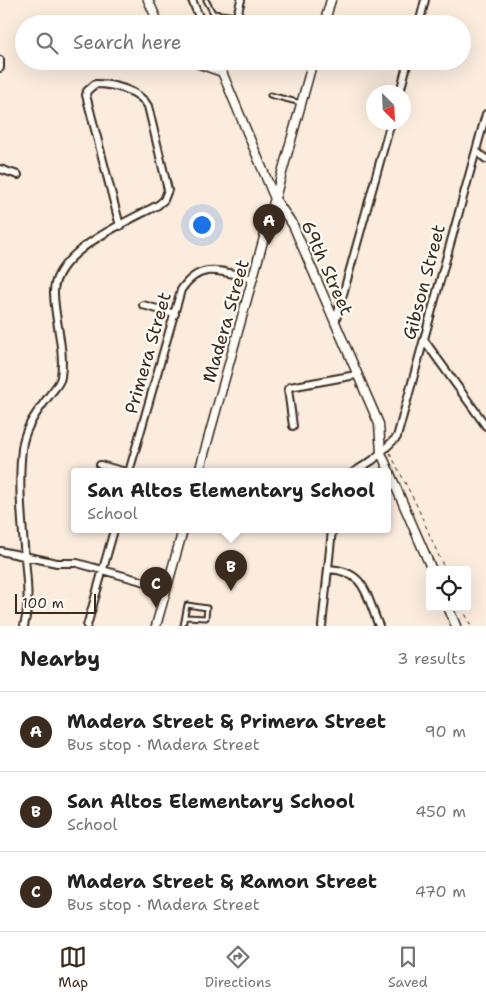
<!DOCTYPE html>
<meta charset="utf-8">
<style>
:root{--surface:#fff;--page:#f6f6f6;--text:#222;--muted:#767676;--line:#e0e0e0;--accent:#3b2a1e}
body{margin:0;font-family:"Shantell Sans",sans-serif;background:var(--page);color:var(--text)}
.controls{position:absolute;right:15px;bottom:15px;display:grid;overflow:hidden;border-radius:5px;box-shadow:0 5px 20px #0002}
.controls button{width:45px;height:45px;display:grid;place-items:center;padding:0;border:0;border-bottom:1px solid var(--line);background:var(--surface);color:var(--text);font:25px sans-serif}
.compass{position:absolute;left:366px;top:85px;width:45px;height:45px;border-radius:50%;background:var(--surface);box-shadow:0 5px 20px #0002;rotate:156deg}
.scale{position:absolute;left:15px;bottom:12px;width:81px;box-sizing:border-box;padding-left:5px;border:2px solid #3b2a1e;border-top:0;font-size:14px;line-height:18px;white-space:nowrap;color:#3b2a1e;-webkit-text-stroke:4px #fdfcf7;paint-order:stroke}
.you{position:absolute;left:201px;top:224px;width:18px;height:18px;margin:-12px;border:4px solid #fff;border-radius:50%;background:#1a73e8;box-shadow:0 0 0 8px #1a73e833}
.badge{display:grid;place-items:center;width:32px;height:32px;border-radius:50%;background:var(--accent);color:#fff;font-size:16px;font-weight:700}
.pin{position:absolute;translate:-50% -41px;filter:drop-shadow(0 1px 2px #0008)}
.pin::after{content:'';position:absolute;top:26px;width:18px;height:15px;background:inherit;clip-path:polygon(0 0,100% 0,50% 100%)}
.popup{position:absolute;left:71px;top:468px;width:320px;height:65px;box-sizing:border-box;display:grid;place-content:center;border-radius:5px;background:var(--surface);filter:drop-shadow(0 1px 4px #0005);font-size:16px;white-space:nowrap;color:var(--muted)}
.popup b{font-size:19px;color:var(--text)}
.popup::after{content:'';position:absolute;left:50%;top:100%;margin-left:-10px;border:10px solid transparent;border-top-color:var(--surface)}
.list{margin:0;padding:0;list-style:none}
h2{display:flex;justify-content:space-between;align-items:center;height:65px;margin:0;padding:0 20px;font-size:21px}
h2 small{font-size:16px;font-weight:400;color:var(--muted)}
.list li{display:grid;grid-template-columns:32px 1fr auto;gap:15px;align-items:center;box-sizing:border-box;height:80px;padding:0 20px;border-top:1px solid var(--line)}
.list b{display:block;font-size:19px;white-space:nowrap}
.list p{margin:0;font-size:16px;white-space:nowrap;color:var(--muted)}
.list em{font-size:16px;font-style:normal;color:var(--muted)}
.icon{flex:none;width:28px;height:28px;fill:none;stroke:currentColor;stroke-width:2;stroke-linecap:round;stroke-linejoin:round}
.map{position:relative;flex:none;width:486px;height:626px;overflow:hidden}
.search{position:absolute;background:var(--surface);box-shadow:0 5px 20px #0002;left:15px;right:15px;top:15px;height:55px;display:flex;align-items:center;gap:12px;box-sizing:border-box;padding:0 18px;border-radius:28px;color:var(--muted);font-size:19px}
.sheet{height:305px;background:var(--surface)}
nav{display:flex;justify-content:space-around;align-items:center;box-sizing:border-box;height:70px;border-top:1px solid var(--line);background:var(--surface);font-size:14px;color:var(--muted)}
nav a{display:grid;justify-items:center;gap:2px}
nav .on{color:var(--accent)}
.map>svg:first-child{display:block}
.lines{fill:none;stroke-linecap:round;stroke-linejoin:round}
.service-casing{stroke:#3b2a1e;stroke-width:7}
.minor-casing{stroke:#3b2a1e;stroke-width:10}
.tertiary-casing{stroke:#3b2a1e;stroke-width:11}
.path{stroke:#3b2a1e;stroke-width:1;stroke-dasharray:4 4;stroke-linecap:butt}
.service{stroke:#fdfcf7;stroke-width:3}
.minor{stroke:#fdfcf7;stroke-width:6}
.tertiary{stroke:#fdfcf7;stroke-width:8}
.labels{text-anchor:middle;dominant-baseline:central;stroke-width:4.5;stroke-linejoin:round;paint-order:stroke}
.street-label{font-size:18px;fill:#3b2a1e;stroke:#fdfcf7}
</style>
<div class="map">
<svg width="486" height="626" viewBox="0 0 486 626">
<rect width="100%" height="100%" fill="#fbecde"/>
<filter id="ink" filterUnits="userSpaceOnUse"><feTurbulence type="fractalNoise" baseFrequency=".02" numOctaves="2"/><feDisplacementMap in="SourceGraphic" scale="10" xChannelSelector="R" yChannelSelector="G"/><feConvolveMatrix kernelMatrix="1 2 1 2 8 2 1 2 1" color-interpolation-filters="sRGB"/></filter>
<g filter="url(#ink)">
<g class="lines">
<defs>
<path id="service" d="M206,0L213,13L237,16
M270,95L301,103
M183,626L187,605L207,608L206,618L186,617"/>
<path id="minor" d="M192,0L202,24
M235,24L241,0
M419,24L425,0
M0,60V68
M222,72L225,61
M400,92L408,61
M477,152L486,159
M0,169L18,175
M143,305L175,314
M335,323L391,122
M424,340L486,426
M293,426L288,389L290,387L356,375
M100,465L126,472
M129,472L181,290C201,260 223,272 253,279
M354,472L373,460L397,437L486,114
M0,551L57,563H77L167,588
M328,569C366,571 366,595 379,626
M24,626C30,603 27,582 25,558C22,523 18,484 22,449C24,428 37,412 49,396C53,390 60,384 61,377C65,348 55,322 54,294C52,252 127,222 158,205L164,200L168,190L148,106C139,90 113,84 95,84L87,91L86,95L120,226
M87,626L114,530
M322,626L332,530"/>
<path id="tertiary" d="M148,0L159,24
M324,24L331,0
M191,61L222,72L275,199L293,225L379,424L381,453L432,570
M199,472L313,61
M448,607L456,626
M156,626L183,530"/>
</defs>
<use href="#service" class="service-casing"/>
<use href="#minor" class="minor-casing"/>
<use href="#tertiary" class="tertiary-casing"/>
<path class="path" d="M390,453L417,506L445,570
M462,607L471,626"/>
<use href="#service" class="service"/>
<use href="#minor" class="minor"/>
<use href="#tertiary" class="tertiary"/>
</g>
</g>
<g class="labels">
<g class="street-label">
<text transform="translate(327 268) rotate(66)">69th Street</text>
<text transform="translate(424 282) rotate(-75)">Gibson Street</text>
<text transform="translate(226 321) rotate(-74)">Madera Street</text>
<text transform="translate(148 353) rotate(-74)">Primera Street</text>
</g>
</g>
</svg>
<div class="controls">
<button><svg class="icon" aria-label="locate" viewBox="0 0 24 24"><circle cx="12" cy="12" r="6"/><path d="M12 2v4M12 18v4M2 12h4M18 12h4"/></svg></button>
</div>
<svg class="compass" viewBox="-18 -18 36 36"><path d="M0-13l5 13h-10z" fill="#e53935"/><path d="M0 13l5-13h-10z" fill="#767676"/></svg>
<div class="scale">100 m</div>
<div class="you"></div>
<div class="pin badge" style="left:269px;top:245px">A</div>
<div class="pin badge" style="left:231px;top:591px">B</div>
<div class="popup"><b>San Altos Elementary School</b>School</div>
<div class="pin badge" style="left:156px;top:608px">C</div>
<div class="search"><svg class="icon" aria-label="search" viewBox="0 0 24 24"><circle cx="10" cy="10" r="6"/><path d="M15 15l6 6"/></svg>Search here</div>
</div>
<section class="sheet">
<h2>Nearby<small>3 results</small></h2>
<ul class="list">
<li><span class="badge">A</span><div><b>Madera Street &amp; Primera Street</b><p>Bus stop · Madera Street</p></div><em>90 m</em></li>
<li><span class="badge">B</span><div><b>San Altos Elementary School</b><p>School</p></div><em>450 m</em></li>
<li><span class="badge">C</span><div><b>Madera Street &amp; Ramon Street</b><p>Bus stop · Madera Street</p></div><em>470 m</em></li>
</ul>
</section>
<nav>
<a class="on"><svg class="icon" aria-label="map" viewBox="0 0 24 24"><path d="M3 6l6-2 6 2 6-2v14l-6 2-6-2-6 2zM9 4v14M15 6v14"/></svg>Map</a>
<a><svg class="icon" aria-label="directions" viewBox="0 0 24 24"><path d="M12 3l9 9-9 9-9-9zM9 14v-3h6M13 9l2 2-2 2"/></svg>Directions</a>
<a><svg class="icon" aria-label="saved" viewBox="0 0 24 24"><path d="M7 4h10v16l-5-4-5 4z"/></svg>Saved</a>
</nav>
